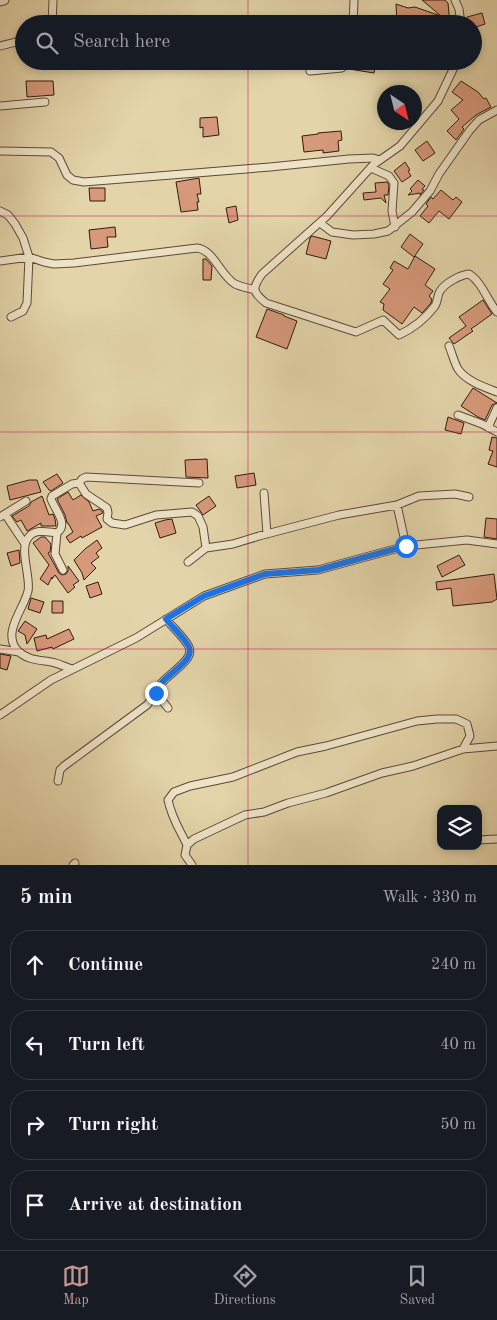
<!DOCTYPE html>
<meta charset="utf-8">
<style>
:root{--surface:#171b24;--page:#242831;--text:#f1f3f6;--muted:#9ea1a6;--line:#363941;--accent:#c59692}
body{margin:0;font-family:"Old Standard TT",serif;background:var(--page);color:var(--text)}
.controls{position:absolute;right:15px;bottom:15px;display:grid;overflow:hidden;border-radius:10px;box-shadow:0 2px 8px #0003}
.controls button{width:45px;height:45px;display:grid;place-items:center;padding:0;border:0;border-bottom:1px solid var(--line);background:var(--surface);color:var(--text);font:25px sans-serif}
.compass{position:absolute;left:377px;top:85px;width:45px;height:45px;border-radius:50%;background:var(--surface);box-shadow:0 2px 8px #0003;rotate:145deg}
.stop{position:absolute;width:15px;height:15px;margin:-11px;border:4px solid #1a73e8;border-radius:50%;background:#fff}
.stop.end{background:#1a73e8;border-color:#fff;box-shadow:0 1px 5px #0008}
.list{margin:0;padding:0;list-style:none}
h2{display:flex;justify-content:space-between;align-items:center;height:65px;margin:0;padding:0 20px;font-size:21px}
h2 small{font-size:16px;font-weight:400;color:var(--muted)}
.list li{display:grid;grid-template-columns:32px 1fr auto;gap:15px;align-items:center;box-sizing:border-box;height:70px;margin:0 10px 10px;padding:0 10px;border:1px solid var(--line);border-radius:20px}
.list b{display:block;font-size:19px;white-space:nowrap}
.list em{font-size:16px;font-style:normal;color:var(--muted)}
.icon{flex:none;width:28px;height:28px;fill:none;stroke:currentColor;stroke-width:2;stroke-linecap:round;stroke-linejoin:round}
.map{position:relative;flex:none;width:497px;height:865px;overflow:hidden}
.search{position:absolute;background:var(--surface);box-shadow:0 2px 8px #0003;left:15px;right:15px;top:15px;height:55px;display:flex;align-items:center;gap:12px;box-sizing:border-box;padding:0 18px;border-radius:28px;color:var(--muted);font-size:19px}
.sheet{height:385px;background:var(--surface)}
nav{display:flex;justify-content:space-around;align-items:center;box-sizing:border-box;height:70px;border-top:1px solid var(--line);background:var(--surface);font-size:14px;color:var(--muted)}
nav a{display:grid;justify-items:center;gap:2px}
nav .on{color:var(--accent)}
.map>svg:first-child{display:block}
.building{fill:#d6997a;stroke:#331a11}
.lines{fill:none;stroke-linecap:round;stroke-linejoin:round}
.minor-casing{stroke:#5f4837;stroke-width:9}
.tertiary-casing{stroke:#5f4837;stroke-width:11}
.minor{stroke:#ede3c7;stroke-width:7}
.tertiary{stroke:#ede3c7;stroke-width:9}
.route{stroke:#1a73e8;stroke-width:6}
.grid{fill:none;stroke:#c2185b;stroke-width:1;stroke-opacity:0.55}
</style>
<div class="map">
<svg width="497" height="865" viewBox="0 0 497 865">
<rect width="100%" height="100%" fill="#e3d4a9"/>
<filter id="stains"><feTurbulence type="fractalNoise" baseFrequency=".004" numOctaves="4"/><feColorMatrix values="0 0 0 0 .2 0 0 0 0 .09 0 0 0 0 .02 0 0 0 .5 -.17"/></filter>
<radialGradient id="worn" r=".72"><stop offset=".6" stop-color="#630" stop-opacity="0"/><stop offset="1" stop-color="#630" stop-opacity=".3"/></radialGradient>
<path class="building" d="M422,0H445L448,3L450,24H437V22L423,23V24H397L396,4L408,8L415,7L441,16Z
M482,13L485,24L473,28V24H469L467,17Z
M352,61H376L374,73L349,69Z
M26,81H53L54,95L27,97Z
M461,81L478,92L484,99L486,98L491,107L476,115L462,127L464,129L456,140L447,131L459,119L451,110L463,100L452,92Z
M217,117L219,135L203,137V127L200,128V118Z
M341,131L342,140L338,141L339,151L323,153V150L304,152L302,136L318,134V133Z
M427,141L435,153L423,161L415,150Z
M405,162L410,170L408,171L411,176L402,182L394,171Z
M199,178L201,194H197L199,202H197L198,210L181,212L176,182Z
M418,180L425,186L422,189L424,190L420,195V193L408,195L412,191L410,189Z
M387,182L389,185L388,195H384L386,203L381,198L364,200L363,193L376,192L375,183Z
M89,188H105V201H90Z
M441,190L453,200L456,197L462,202L449,219L439,211L429,223L420,216L428,206L426,204L431,197L433,199Z
M236,206L238,220L229,223L226,208Z
M115,227L116,237H107L108,247L91,249L89,230Z
M410,234L423,244L414,257L401,247Z
M312,236L331,241L326,259L306,254L310,238Z
M415,256L435,269L425,285L433,291L429,296L432,299L431,303L422,313L414,307L402,324L383,310L384,304L380,302L390,289L383,284L393,270L390,268L394,261L408,269Z
M203,259H206L212,266L211,280H203Z
M483,300L492,314L471,329L473,331L454,344L449,338L466,326L459,317Z
M267,309L284,315V316L297,321L287,349L256,337Z
M473,388L497,403L492,405L485,420L478,417L461,406Z
M448,417L464,423L461,434L445,430Z
M492,437L497,438V467L488,464L493,451L489,450Z
M207,459L208,478L186,477L185,460Z
M254,473L256,485L237,488L235,476Z
M57,474L63,483L51,491L49,490L43,482Z
M29,480H37L41,492L10,500L7,486Z
M68,492L73,500L81,495L89,502L93,511L99,509L102,511L103,513L96,516L102,527L82,538L81,536L70,543L66,537L73,532L68,523H67L65,515L57,499Z
M42,496L49,515L53,514L55,519L56,526H41V523L27,531L21,520L17,522L12,516L29,506L31,502Z
M209,496L216,506L203,515L196,505Z
M486,518L497,519V539L484,537Z
M172,519L176,533L160,538L155,523L165,520Z
M41,537H45L51,544L50,552L48,553L59,573L62,575L66,574L68,571V566L79,581L73,585L75,587L68,593L55,575L52,579V577L48,585L40,579L49,565L33,543Z
M97,540L102,548L96,553L99,557L91,563L96,568L84,580L82,573L74,560L85,549Z
M19,550L20,563L11,566L7,553Z
M459,555L465,565L442,577L437,566Z
M494,574L497,599L492,602L453,606L451,588L437,590L436,582Z
M98,582L102,594L90,598L86,586Z
M31,598L44,602L40,613L28,609Z
M52,601H63V613H52Z
M25,621L37,629L27,644L25,635L18,631Z
M69,629L74,639L53,649L52,647L37,651L34,638L46,635L47,639Z
M0,654L11,656L7,670L0,668Z"/>
<g class="lines">
<defs>
<path id="minor" d="M455,0L459,9L461,24
M52,24L53,0
M353,24L354,0
M0,46L24,40
M457,61L438,101L400,146L373,165L327,216L262,274C252,288 252,292 266,303L356,332L383,320L399,335C414,328 425,319 435,306C438,301 437,296 440,291C445,283 460,275 469,274C482,282 487,300 497,312
M310,71L342,68L347,61
M0,106L45,102
M0,151L51,152L59,158L67,175L73,180L84,182L270,167L349,159L373,158L380,160
M371,168L389,176L394,183L392,211L395,227
M0,211L8,215L15,224L23,238L29,257L27,303L23,311L11,317
M320,223L332,232L353,235L374,234L388,231L412,212L430,191L439,174L470,130L479,120L497,110
M0,261L29,257L44,262L54,264L74,263L197,248C214,250 220,275 235,284C241,287 249,288 255,290
M449,346C452,353 454,362 458,369C466,381 484,387 497,392
M458,415L482,424L497,432
M489,428L490,423L497,408
M199,483L86,477L82,479L79,483L86,494L107,508L108,513L107,519L112,523L125,525L156,515L192,512L198,516L203,527L206,548
M264,493L267,534
M397,505L406,546
M5,514L25,544
M0,517L26,501
M57,533L55,554L63,570
M188,562L206,548L233,544L259,536L339,515L397,505L419,496L455,494L469,497
M166,619C173,628 184,637 189,647C196,663 157,678 156,693L168,708
M0,649L19,652
M72,669C65,667 58,663 51,662C39,660 27,660 18,651C1,633 24,609 28,591C31,578 19,549 28,538C35,528 47,532 57,533C69,524 55,510 51,499L52,496L72,484L79,483
M0,715L51,680L136,638L204,596L265,574L318,570L406,546L467,540L497,544
M58,781L60,770L64,766L147,705L156,693
M478,840L497,839
M187,845C179,828 172,819 168,800L174,792L190,786L233,777L297,752L326,746L417,721L437,719H456L467,724L470,736L463,749
M73,865L75,863
M192,865L185,855L187,845L194,839L245,815L264,812L288,803L326,793L382,773L413,766L463,749L497,746"/>
<path id="tertiary" d="M0,1L4,0"/>
</defs>
<use href="#minor" class="minor-casing"/>
<use href="#tertiary" class="tertiary-casing"/>
<use href="#minor" class="minor"/>
<use href="#tertiary" class="tertiary"/>
</g>
<g class="lines">
<path class="route" d="M156,693C157,678 196,663 189,647C184,637 173,628 166,619L204,596L265,574L318,570L406,546"/>
</g>
<path class="grid" d="M248,0V24M248,61V865M0,216H497M0,432H497M0,649H497"/>
<rect width="100%" height="100%" filter="url(#stains)"/>
<rect width="100%" height="100%" fill="url(#worn)"/>
</svg>
<div class="controls">
<button><svg class="icon" aria-label="layers" viewBox="0 0 24 24"><path d="M12 4l9 5-9 5-9-5zM3 14l9 5 9-5"/></svg></button>
</div>
<svg class="compass" viewBox="-18 -18 36 36"><path d="M0-13l5 13h-10z" fill="#e53935"/><path d="M0 13l5-13h-10z" fill="#9ea1a6"/></svg>
<div class="stop" style="left:406px;top:546px"></div>
<div class="stop end" style="left:156px;top:693px"></div>
<div class="search"><svg class="icon" aria-label="search" viewBox="0 0 24 24"><circle cx="10" cy="10" r="6"/><path d="M15 15l6 6"/></svg>Search here</div>
</div>
<section class="sheet">
<h2>5 min<small>Walk · 330 m</small></h2>
<ul class="list">
<li><svg class="icon" aria-label="ahead" viewBox="0 0 24 24"><path d="M12 20V5M6 11l6-6 6 6"/></svg><div><b>Continue</b></div><em>240 m</em></li>
<li><svg class="icon" aria-label="left" viewBox="0 0 24 24"><path d="M17 20v-9H6M10 6l-5 5 5 5"/></svg><div><b>Turn left</b></div><em>40 m</em></li>
<li><svg class="icon" aria-label="right" viewBox="0 0 24 24"><path d="M7 20v-9h11M14 6l5 5-5 5"/></svg><div><b>Turn right</b></div><em>50 m</em></li>
<li><svg class="icon" aria-label="arrive" viewBox="0 0 24 24"><path d="M6 21V4h12l-3 4 3 4H6"/></svg><div><b>Arrive at destination</b></div></li>
</ul>
</section>
<nav>
<a class="on"><svg class="icon" aria-label="map" viewBox="0 0 24 24"><path d="M3 6l6-2 6 2 6-2v14l-6 2-6-2-6 2zM9 4v14M15 6v14"/></svg>Map</a>
<a><svg class="icon" aria-label="directions" viewBox="0 0 24 24"><path d="M12 3l9 9-9 9-9-9zM9 14v-3h6M13 9l2 2-2 2"/></svg>Directions</a>
<a><svg class="icon" aria-label="saved" viewBox="0 0 24 24"><path d="M7 4h10v16l-5-4-5 4z"/></svg>Saved</a>
</nav>
